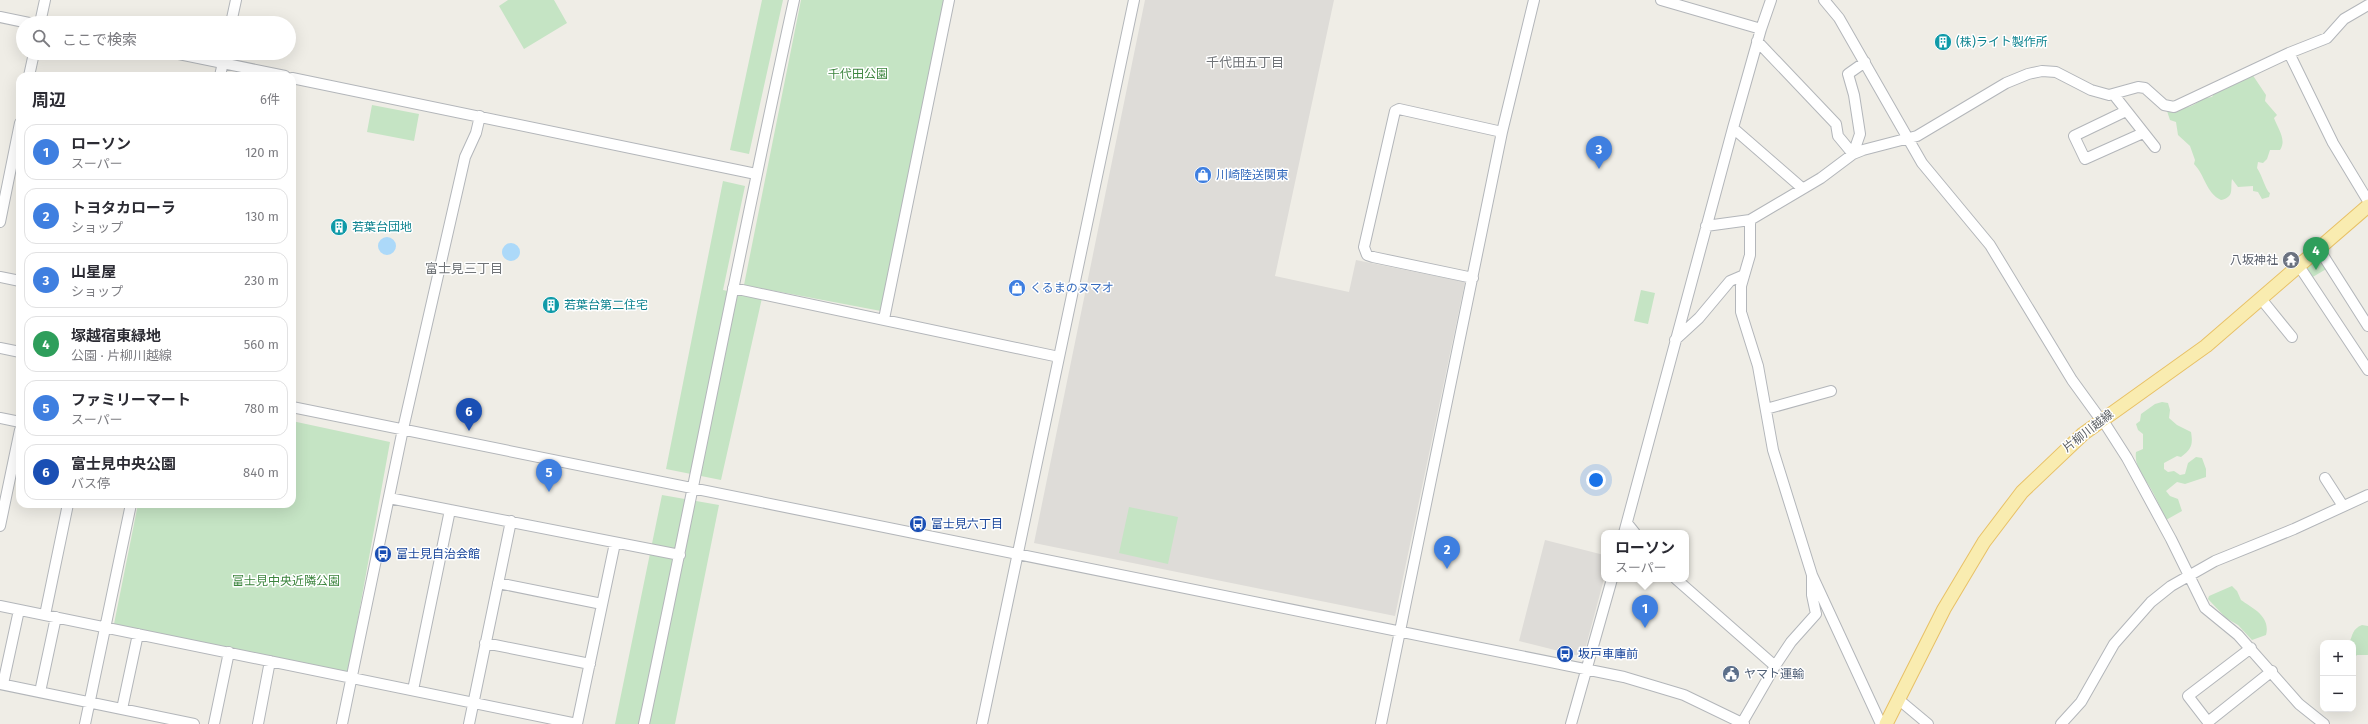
<!DOCTYPE html>
<html lang="ja">
<meta charset="utf-8">
<style>
:root{--surface:#fff;--page:#f2f2f3;--text:#2b2b33;--muted:#7c7c81;--line:#e1e1e2;--accent:#0b8043}
body{margin:0;font-family:"Fira Sans","Noto Sans JP",sans-serif;background:var(--page);color:var(--text)}
.controls{position:absolute;right:12px;bottom:12px;display:grid;overflow:hidden;border-radius:8px;box-shadow:0 4px 16px #0002}
.controls button{width:36px;height:36px;display:grid;place-items:center;padding:0;border:0;border-bottom:1px solid var(--line);background:var(--surface);color:var(--text);font:20px sans-serif}
.you{position:absolute;left:1596px;top:480px;width:14px;height:14px;margin:-10px;border:3px solid #fff;border-radius:50%;background:#1a73e8;box-shadow:0 0 0 6px #1a73e833}
.badge{display:grid;place-items:center;width:26px;height:26px;border-radius:50%;background:var(--accent);color:#fff;font-size:13px;font-weight:700}
.pin{position:absolute;translate:-50% -33px;filter:drop-shadow(0 1px 2px #0008)}
.pin::after{content:'';position:absolute;top:21px;width:14px;height:12px;background:inherit;clip-path:polygon(0 0,100% 0,50% 100%)}
.popup{position:absolute;left:1601px;top:530px;width:88px;height:52px;box-sizing:border-box;display:grid;place-content:center;border-radius:8px;background:var(--surface);filter:drop-shadow(0 1px 3px #0005);font-size:13px;white-space:nowrap;color:var(--muted)}
.popup b{font-size:15px;color:var(--text)}
.popup::after{content:'';position:absolute;left:50%;top:100%;margin-left:-8px;border:8px solid transparent;border-top-color:var(--surface)}
.list{margin:0;padding:0;list-style:none}
h2{display:flex;justify-content:space-between;align-items:center;height:52px;margin:0;padding:0 16px;font-size:17px}
h2 small{font-size:13px;font-weight:400;color:var(--muted)}
.list li{display:grid;grid-template-columns:26px 1fr auto;gap:12px;align-items:center;box-sizing:border-box;height:56px;margin:0 8px 8px;padding:0 8px;border:1px solid var(--line);border-radius:12px}
.list b{display:block;font-size:15px;white-space:nowrap}
.list p{margin:0;font-size:13px;white-space:nowrap;color:var(--muted)}
.list em{font-size:13px;font-style:normal;color:var(--muted)}
.icon{flex:none;width:22px;height:22px;fill:none;stroke:currentColor;stroke-width:2;stroke-linecap:round;stroke-linejoin:round}
.map{position:relative;flex:none;width:2368px;height:724px;overflow:hidden}
.search{position:absolute;background:var(--surface);box-shadow:0 4px 16px #0002;left:16px;top:16px;width:280px;height:44px;display:flex;align-items:center;gap:10px;box-sizing:border-box;padding:0 14px;border-radius:22px;color:var(--muted);font-size:15px}
.panel{position:absolute;background:var(--surface);box-shadow:0 4px 16px #0002;left:16px;top:72px;width:280px;height:436px;border-radius:12px}
.map>svg:first-child{display:block}
.industrial{fill:#dedcd8}
.green{fill:#c5e4c4}
.water{fill:#acd9f9}
.lines{fill:none;stroke-linecap:round;stroke-linejoin:round}
.minor-casing{stroke:#b3b6ba;stroke-width:12}
.major-casing{stroke:#e8c166;stroke-width:15}
.minor{stroke:#fff;stroke-width:10}
.major{stroke:#f9ecb0;stroke-width:13}
.labels{text-anchor:middle;dominant-baseline:central;stroke-width:3;stroke-linejoin:round;paint-order:stroke}
.culture-label{font-size:12px;fill:#0d838f;stroke:#fff;text-anchor:start}
.park-label{font-size:12px;fill:#3c853e;stroke:#fff}
.shop-label{font-size:12px;fill:#366cbe;stroke:#fff;text-anchor:start}
.worship-label{font-size:12px;fill:#5b616d;stroke:#fff;text-anchor:end}
.street-label{font-size:12px;fill:#5d6165;stroke:#fff}
.transit-label{font-size:12px;fill:#164399;stroke:#fff;text-anchor:start}
.service-label{font-size:12px;fill:#4e5e75;stroke:#fff;text-anchor:start}
.neighbourhood-label{font-size:13px;fill:#6f7377;stroke:#fff}
</style>
<div class="map">
<svg width="2368" height="724" viewBox="0 0 2368 724">
<rect width="100%" height="100%" fill="#efede6"/>
<path class="industrial" d="M1145,0H1334L1275,276L1349,292L1356,260L1465,282L1395,616L1034,543Z
M1545,540L1604,555V579L1583,657L1519,641Z"/>
<path class="green" d="M508,0H554L567,23L524,49L499,6Z
M762,0H783L749,154L730,150Z
M801,0H946L881,311L744,285Z
M2252,74L2266,95L2265,101L2277,115L2274,118C2278,129 2287,140 2280,150H2270L2267,159L2263,163L2258,162L2257,168C2262,175 2266,191 2270,193L2269,197L2262,199L2258,192L2253,191V186L2238,187L2232,179C2230,189 2235,197 2221,200C2206,193 2205,175 2194,164L2195,160L2190,146L2178,135L2176,122L2170,120L2167,111L2169,109C2177,108 2188,109 2195,104C2203,99 2201,98 2212,97L2217,89Z
M372,105L419,114L414,141L367,132Z
M723,181L745,186L723,290L762,298L721,480L666,469Z
M2316,260H2323L2328,268L2311,278L2307,273L2308,266Z
M1641,290L1655,293L1648,324L1634,321Z
M2162,402L2168,403L2170,410L2169,418L2177,425L2191,432C2193,444 2192,449 2181,457L2177,456L2164,463V469L2168,472L2174,471L2180,475L2185,474L2188,463L2196,457L2202,458L2206,469V477L2185,484L2177,482L2166,491L2170,496L2178,499L2182,511L2166,520C2161,510 2157,499 2151,489C2144,477 2134,467 2136,452L2143,449V434L2138,430L2136,424L2140,421L2141,414L2155,404Z
M292,421L390,442L348,673L114,624L138,504H292Z
M662,495L719,505L675,724H615Z
M1129,507L1178,517L1168,564L1119,553Z
M2232,586L2237,591L2241,600C2252,608 2271,616 2266,635L2252,640L2238,625L2226,618L2208,599L2209,596Z
M2362,625L2368,626V655H2357L2353,659V643H2349C2353,635 2352,629 2362,625Z"/>
<path class="water" d="M378 246a9 9 0 1 1 18 0a9 9 0 1 1-18 0Z
M502 252a9 9 0 1 1 18 0a9 9 0 1 1-18 0Z"/>
<g class="lines">
<defs>
<path id="minor" d="M1661,0L1761,29
M1824,0L1839,18L1922,163L1990,245L2072,380L2101,420
M0,17L29,23
M40,23L45,0
M231,23L236,0
M1757,41L1836,124L1838,136L1853,154
M174,53L285,76
M2289,53L2333,143L2368,201
M29,76L34,53
M220,76L225,53
M292,78L756,174
M2114,95L2155,147
M2126,111L2074,136L2085,159L2143,133
M1733,128L1802,188
M1853,154L1860,134L1854,95L1848,74L1865,62
M1750,220V255L1741,286V312L1758,366L1773,450L1812,575
M0,222L20,123
M1706,226L1750,220L1821,178L1853,154L1863,150L1917,136L2006,83L2028,74L2042,71L2056,72L2091,90L2109,95L2138,87L2145,88L2164,105L2174,107L2289,53L2327,38L2344,19L2368,5
M2319,249L2368,326
M2299,266L2368,370
M0,277L20,281
M1473,278L1373,257L1367,255L1364,247L1395,111L1399,109L1502,132
M733,288L1059,357
M2262,300L2292,337
M884,319L949,0
M1675,340L1699,318L1730,281L1744,275
M0,348L20,352
M292,407L1624,677L1684,695L1744,724
M1766,409L1831,391
M0,418L20,422
M2102,419L2127,458L2171,539L2205,608L2238,635L2299,704L2324,724
M2325,478L2343,506
M389,498L680,555
M1627,523L1635,533
M0,526L20,430
M1624,533L1733,128L1761,29L1771,0
M1676,579L1775,666L1742,723
M498,583L602,604
M0,606L577,724
M45,615L68,504
M485,643L590,664
M2251,648L2188,696L2208,722L2272,671
M1775,666L1791,642L1816,614L1812,595V575L1881,724
M0,684L194,724
M3,684L19,610
M413,690L450,510
M40,692L56,617
M1898,699L1928,724
M122,709L138,634
M85,724L131,504
M214,724L229,652
M258,724L270,661
M342,724L403,429L465,157L476,133L480,116
M469,724L511,521
M577,724L615,543
M644,724C695,483 741,241 794,0
M982,724L1134,0
M1381,724L1502,132L1534,0
M1571,724L1612,579
M2061,724L2081,702L2114,644L2151,602L2171,586L2215,561L2294,529L2368,495"/>
<path id="major" d="M1886,724L1944,609L1984,542L2022,492L2083,434L2206,346L2368,206"/>
</defs>
<use href="#minor" class="minor-casing"/>
<use href="#major" class="major-casing"/>
<use href="#minor" class="minor"/>
<use href="#major" class="major"/>
</g>
<defs>
<symbol id="building-disc" viewBox="-11 -11 22 22"><circle r="9.5" fill="#0f9aa8" stroke="#fff"/><path d="M-4-6H4V6H1V3H-1V6H-4ZM-2.5-4.3h1.7v1.8h-1.7ZM.8-4.3h1.7v1.8H.8ZM-2.5-1h1.7V.8h-1.7ZM.8-1h1.7V.8H.8Z" fill="#fff"/></symbol>
<symbol id="shop-disc" viewBox="-11 -11 22 22"><circle r="9.5" fill="#3f7fe0" stroke="#fff"/><path d="M-5-2.5h2.3a2.7 3.5 0 0 1 5.4 0H5L5.5 6h-11ZM-1.5-2.5h3a1.5 2.3 0 0 0-3 0Z" fill="#fff"/></symbol>
<symbol id="temple-disc" viewBox="-11 -11 22 22"><circle r="9.5" fill="#6b7280" stroke="#fff"/><path d="M0-6L5-2H3V0L6.5 2.5H4V6H1.5V3h-3V6H-4V2.5H-6.5L-3 0V-2H-5Z" fill="#fff"/></symbol>
<symbol id="bus-disc" viewBox="-11 -11 22 22"><circle r="9.5" fill="#1a4fb4" stroke="#fff"/><path d="M-5-6H5V4H4V6H2V4H-2V6H-4V4H-5ZM-3.5-4V0h7V-4ZM-3.5 1.2v1.5H-2V1.2ZM2 1.2v1.5H3.5V1.2Z" fill="#fff"/></symbol>
<symbol id="civic-disc" viewBox="-11 -11 22 22"><circle r="9.5" fill="#5c6f8a" stroke="#fff"/><path d="M-.6-6.5H3V-4.5H.6V-3L4-1V1h2V6H-6V1h2V-1L-.6-3ZM-1.2 2.5V6h2.4V2.5Z" fill="#fff"/></symbol>
</defs>
<g fill-rule="evenodd">
<use href="#building-disc" x="1933" y="32" width="20" height="20"/>
<use href="#shop-disc" x="1193" y="165" width="20" height="20"/>
<use href="#building-disc" x="329" y="217" width="20" height="20"/>
<use href="#temple-disc" x="2281" y="250" width="20" height="20"/>
<use href="#shop-disc" x="1007" y="278" width="20" height="20"/>
<use href="#building-disc" x="541" y="295" width="20" height="20"/>
<use href="#bus-disc" x="908" y="514" width="20" height="20"/>
<use href="#bus-disc" x="373" y="544" width="20" height="20"/>
<use href="#bus-disc" x="1555" y="644" width="20" height="20"/>
<use href="#civic-disc" x="1721" y="664" width="20" height="20"/>
</g>
<g class="labels">
<g class="culture-label">
<text x="1956" y="42">(株)ライト製作所</text>
<text x="352" y="227">若葉台団地</text>
<text x="564" y="305">若葉台第二住宅</text>
</g>
<g class="park-label">
<text x="858" y="74">千代田公園</text>
<text x="286" y="581">富士見中央近隣公園</text>
</g>
<g class="shop-label">
<text x="1216" y="175">川崎陸送関東</text>
<text x="1030" y="288">くるまのヌマオ</text>
</g>
<g class="worship-label">
<text x="2278" y="260">八坂神社</text>
</g>
<g class="street-label">
<text transform="translate(2088 431) rotate(-38)">片柳川越線</text>
</g>
<g class="transit-label">
<text x="931" y="524">富士見六丁目</text>
<text x="396" y="554">富士見自治会館</text>
<text x="1578" y="654">坂戸車庫前</text>
</g>
<g class="service-label">
<text x="1744" y="674">ヤマト運輸</text>
</g>
<g class="neighbourhood-label">
<text x="1245" y="62">千代田五丁目</text>
<text x="464" y="268">富士見三丁目</text>
</g>
</g>
</svg>
<div class="controls">
<button>+</button>
<button>−</button>
</div>
<div class="you"></div>
<div class="pin badge" style="left:1645px;top:628px;background:#3f7fe0">1</div>
<div class="popup"><b>ローソン</b>スーパー</div>
<div class="pin badge" style="left:1447px;top:569px;background:#3f7fe0">2</div>
<div class="pin badge" style="left:1599px;top:169px;background:#3f7fe0">3</div>
<div class="pin badge" style="left:2316px;top:270px;background:#2e9e5b">4</div>
<div class="pin badge" style="left:549px;top:492px;background:#3f7fe0">5</div>
<div class="pin badge" style="left:469px;top:431px;background:#1a4fb4">6</div>
<div class="search"><svg class="icon" aria-label="search" viewBox="0 0 24 24"><circle cx="10" cy="10" r="6"/><path d="M15 15l6 6"/></svg>ここで検索</div>
<section class="panel">
<h2>周辺<small>6件</small></h2>
<ul class="list">
<li><span class="badge" style="background:#3f7fe0">1</span><div><b>ローソン</b><p>スーパー</p></div><em>120 m</em></li>
<li><span class="badge" style="background:#3f7fe0">2</span><div><b>トヨタカローラ</b><p>ショップ</p></div><em>130 m</em></li>
<li><span class="badge" style="background:#3f7fe0">3</span><div><b>山星屋</b><p>ショップ</p></div><em>230 m</em></li>
<li><span class="badge" style="background:#2e9e5b">4</span><div><b>塚越宿東緑地</b><p>公園 · 片柳川越線</p></div><em>560 m</em></li>
<li><span class="badge" style="background:#3f7fe0">5</span><div><b>ファミリーマート</b><p>スーパー</p></div><em>780 m</em></li>
<li><span class="badge" style="background:#1a4fb4">6</span><div><b>富士見中央公園</b><p>バス停</p></div><em>840 m</em></li>
</ul>
</section>
</div>
